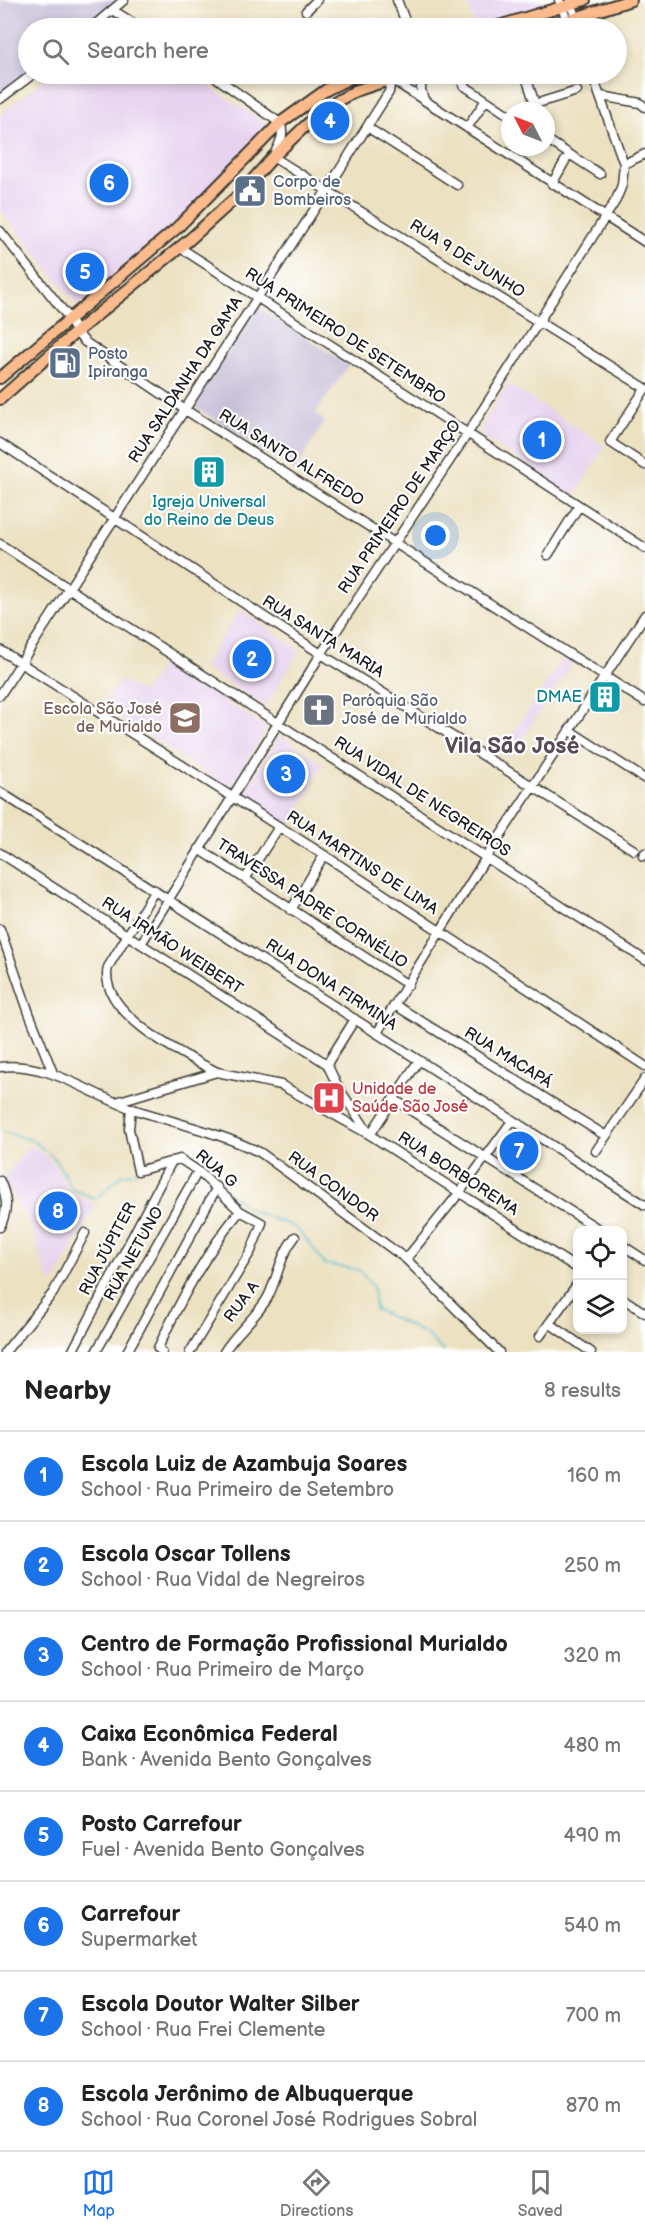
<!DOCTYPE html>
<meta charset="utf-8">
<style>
:root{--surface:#fff;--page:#f2f2f2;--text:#222;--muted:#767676;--line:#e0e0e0;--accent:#1a73e8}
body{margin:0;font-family:"Balsamiq Sans",sans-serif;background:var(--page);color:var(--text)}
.controls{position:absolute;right:18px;bottom:18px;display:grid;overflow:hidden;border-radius:12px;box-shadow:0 3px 9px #0003}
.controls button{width:54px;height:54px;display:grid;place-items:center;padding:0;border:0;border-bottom:2px solid var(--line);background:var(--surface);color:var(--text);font:30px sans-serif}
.compass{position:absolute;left:501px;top:102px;width:54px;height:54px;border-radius:50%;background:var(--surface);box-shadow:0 3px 9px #0003;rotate:312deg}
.you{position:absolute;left:436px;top:536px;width:21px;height:21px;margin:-15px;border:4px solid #fff;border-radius:50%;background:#1a73e8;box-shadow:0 0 0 9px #1a73e833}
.badge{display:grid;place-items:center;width:39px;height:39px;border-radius:50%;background:var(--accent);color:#fff;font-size:20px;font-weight:700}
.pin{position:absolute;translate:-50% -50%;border:3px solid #fff;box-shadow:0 2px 6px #0006}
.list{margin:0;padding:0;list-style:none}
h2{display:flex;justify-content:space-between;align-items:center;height:78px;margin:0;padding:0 24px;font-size:26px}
h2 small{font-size:20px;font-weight:400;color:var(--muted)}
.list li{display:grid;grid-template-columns:39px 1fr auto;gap:18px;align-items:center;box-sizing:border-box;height:90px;padding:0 24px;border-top:2px solid var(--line)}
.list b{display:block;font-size:22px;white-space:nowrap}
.list p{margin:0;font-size:20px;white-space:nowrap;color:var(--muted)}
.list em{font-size:20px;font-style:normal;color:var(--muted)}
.icon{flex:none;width:33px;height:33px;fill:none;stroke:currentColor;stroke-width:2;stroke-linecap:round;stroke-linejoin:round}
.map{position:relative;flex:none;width:645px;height:1352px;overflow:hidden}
.search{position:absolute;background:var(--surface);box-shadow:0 3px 9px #0003;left:18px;right:18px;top:18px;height:66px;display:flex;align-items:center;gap:15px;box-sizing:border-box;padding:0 21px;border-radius:33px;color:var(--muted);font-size:22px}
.sheet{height:798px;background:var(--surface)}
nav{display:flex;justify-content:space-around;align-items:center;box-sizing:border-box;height:84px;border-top:2px solid var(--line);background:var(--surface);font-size:16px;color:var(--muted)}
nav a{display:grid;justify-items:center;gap:3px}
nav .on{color:var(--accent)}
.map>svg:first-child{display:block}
.built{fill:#e7d2ef}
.industrial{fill:#c8bfd8}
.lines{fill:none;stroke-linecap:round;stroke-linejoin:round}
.stream{stroke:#4fb8cd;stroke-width:1.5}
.minor-casing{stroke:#3b3a35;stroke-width:11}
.major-casing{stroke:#3b3a35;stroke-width:14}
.minor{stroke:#fff;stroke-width:8}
.major{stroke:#fbbb8c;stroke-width:10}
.labels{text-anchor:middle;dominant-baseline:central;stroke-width:4.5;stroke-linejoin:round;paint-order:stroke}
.service-label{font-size:16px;fill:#4e5e75;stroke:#fff;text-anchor:start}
.street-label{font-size:16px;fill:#1c1c1c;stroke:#fff}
.culture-label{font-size:16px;fill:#0d838f;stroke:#fff}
.worship-label{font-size:16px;fill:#5b616d;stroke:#fff;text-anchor:start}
.education-label{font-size:16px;fill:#785e54;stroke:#fff;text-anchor:end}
.health-label{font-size:16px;fill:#be3a42;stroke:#fff;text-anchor:start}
.district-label{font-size:22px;font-weight:bold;fill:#5b4b56;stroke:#fff}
</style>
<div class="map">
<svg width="645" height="1352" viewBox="0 0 645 1352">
<rect width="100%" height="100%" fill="#fff"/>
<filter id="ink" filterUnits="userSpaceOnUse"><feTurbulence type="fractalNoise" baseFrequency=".0167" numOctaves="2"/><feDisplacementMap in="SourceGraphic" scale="12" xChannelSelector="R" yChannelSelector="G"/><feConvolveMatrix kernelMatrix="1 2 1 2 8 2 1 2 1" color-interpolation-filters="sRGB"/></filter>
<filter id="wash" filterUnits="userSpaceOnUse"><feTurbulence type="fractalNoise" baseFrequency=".008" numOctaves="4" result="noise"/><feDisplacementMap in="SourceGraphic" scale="24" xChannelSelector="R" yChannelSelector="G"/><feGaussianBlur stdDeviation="1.35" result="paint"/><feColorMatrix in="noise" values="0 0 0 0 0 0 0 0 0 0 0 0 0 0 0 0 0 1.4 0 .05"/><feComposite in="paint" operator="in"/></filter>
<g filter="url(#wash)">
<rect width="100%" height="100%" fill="#ece1c1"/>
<path class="built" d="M466,0H556L557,4L477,28Z
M51,74H190L271,127L197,205L78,306L0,209V115Z
M508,384L605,446L574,496L478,433Z
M240,610L300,650L265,706L203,667Z
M564,658L573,663L509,758L500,752Z
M164,662L267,728L230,788L103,707L120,680L143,693Z
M280,735L323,764L311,784L314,786L288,826L242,797Z
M512,1126L545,1146L525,1177L492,1156Z
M31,1145L53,1162L69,1192L96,1205L54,1283L48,1279L33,1232L4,1178Z"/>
<path class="industrial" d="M0,0H117L101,18L87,28H28V73L0,95Z
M258,307L349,365L315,414L325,421L295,471L192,405Z"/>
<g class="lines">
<path class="stream" d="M0,1131L34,1141L56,1160L72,1189L96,1199L123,1174L136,1173
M219,1185L252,1211L295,1227L310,1244L324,1264L359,1270L373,1287L375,1309L426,1334L444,1352"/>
</g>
</g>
<g filter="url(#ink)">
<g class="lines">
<defs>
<path id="minor" d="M397,0L408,28
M559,0L570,28
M570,0L580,28
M114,11L141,28
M306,11L317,0
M91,28L124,0
M211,74L280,123C286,135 278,146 273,157L645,388
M422,74L421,90L424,100
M525,74L535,104L577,91
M463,85L486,100L467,128
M601,96L640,103L645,107
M0,99L33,74
M486,100L510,116
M367,127L457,185
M546,139L600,174
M624,164L645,154
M552,184L569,154
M0,231L69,318L76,332L85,342L184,409L645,702
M179,247L645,548
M645,389L610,442L645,465
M0,443L321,654L634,850
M0,544L645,960
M548,555L579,506
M0,650L324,855L645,1066
M0,695L327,190L389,92L391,79L645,242
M569,730L645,779
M0,792L645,1205
M199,849L408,985
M0,853L327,1064
M643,856L645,853
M245,879L279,827
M155,890L108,967C97,1013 184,1055 217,1072
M291,910L324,855
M0,929L29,1013L53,1073
M141,944L321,654L468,433L616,200L622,185L624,164L592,74
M395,1005L606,1136
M355,1019L327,1064L338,1087L370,1135
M377,1033L487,856L645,615
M0,1067C48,1061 87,1093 130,1108C174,1123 219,1132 261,1153L406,1259L499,1352
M393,1099L600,1230
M116,1102L217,1072L281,1085L370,1135L578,1269
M131,1108L129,1129L138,1171L180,1159L198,1171L240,1211L262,1223L251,1251L190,1352
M370,1135L419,1060
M596,1151L645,1079
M0,1181C8,1199 8,1210 0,1227
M622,1245L645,1260
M406,1259L460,1192L512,1121
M622,1298L645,1313
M549,1323L591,1352
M540,1336L578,1283
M5,1352L53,1293L85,1233
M72,1352L172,1161
M96,1352L198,1171
M127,1352L217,1187
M162,1352L158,1348C181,1299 206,1252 240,1211
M224,1352C236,1332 257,1317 268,1297C278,1277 280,1255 295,1237"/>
<path id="major" d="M492,28L585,0
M544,28L631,0
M0,378L177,228L280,123L326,90L358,74
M0,399L76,332L189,240L241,193L273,157L322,110L355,91L407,74"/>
</defs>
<use href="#minor" class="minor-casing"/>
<use href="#major" class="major-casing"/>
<use href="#minor" class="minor"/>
<use href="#major" class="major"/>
</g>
</g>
<defs>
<symbol id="civic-square" viewBox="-11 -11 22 22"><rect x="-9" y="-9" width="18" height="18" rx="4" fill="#5c6f8a" stroke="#fff"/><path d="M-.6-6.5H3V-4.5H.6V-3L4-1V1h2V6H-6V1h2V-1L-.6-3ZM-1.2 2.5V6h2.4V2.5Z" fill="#fff"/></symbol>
<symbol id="fuel-square" viewBox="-11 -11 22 22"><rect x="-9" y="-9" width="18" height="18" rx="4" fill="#5c6f8a" stroke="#fff"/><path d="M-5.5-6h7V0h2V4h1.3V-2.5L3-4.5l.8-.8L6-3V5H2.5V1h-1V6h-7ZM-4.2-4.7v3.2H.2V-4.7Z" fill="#fff"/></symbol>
<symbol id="building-square" viewBox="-11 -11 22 22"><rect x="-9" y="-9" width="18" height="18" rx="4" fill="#0f9aa8" stroke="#fff"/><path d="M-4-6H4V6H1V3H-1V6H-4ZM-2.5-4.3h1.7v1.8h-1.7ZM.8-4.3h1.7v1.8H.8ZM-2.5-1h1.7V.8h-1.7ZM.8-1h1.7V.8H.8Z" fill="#fff"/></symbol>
<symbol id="church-square" viewBox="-11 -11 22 22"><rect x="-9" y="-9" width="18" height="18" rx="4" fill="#6b7280" stroke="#fff"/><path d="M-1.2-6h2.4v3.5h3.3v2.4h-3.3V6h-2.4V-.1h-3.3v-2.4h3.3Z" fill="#fff"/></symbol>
<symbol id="school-square" viewBox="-11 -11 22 22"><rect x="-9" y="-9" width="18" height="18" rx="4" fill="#8d6e63" stroke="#fff"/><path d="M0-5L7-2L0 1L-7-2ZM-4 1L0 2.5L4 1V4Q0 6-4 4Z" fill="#fff"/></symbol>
<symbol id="hospital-square" viewBox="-11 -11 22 22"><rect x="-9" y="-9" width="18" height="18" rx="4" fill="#e0444e" stroke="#fff"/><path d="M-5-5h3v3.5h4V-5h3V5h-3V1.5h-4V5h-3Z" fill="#fff"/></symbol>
</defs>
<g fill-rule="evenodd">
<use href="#civic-square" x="231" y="172" width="38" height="38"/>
<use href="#fuel-square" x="46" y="344" width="38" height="38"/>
<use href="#building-square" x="190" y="453" width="38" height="38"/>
<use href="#building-square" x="586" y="678" width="38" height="38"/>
<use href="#church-square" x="300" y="691" width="38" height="38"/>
<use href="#school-square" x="166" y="699" width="38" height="38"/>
<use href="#hospital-square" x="310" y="1079" width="38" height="38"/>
</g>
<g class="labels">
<g class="service-label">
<text x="273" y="182">Corpo de<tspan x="273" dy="18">Bombeiros</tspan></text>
<text x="88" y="354">Posto<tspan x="88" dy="18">Ipiranga</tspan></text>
</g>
<g class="street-label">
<text transform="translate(467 259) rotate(32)">RUA 9 DE JUNHO</text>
<text transform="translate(345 336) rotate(33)">RUA PRIMEIRO DE SETEMBRO</text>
<text transform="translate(186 380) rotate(-57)">RUA SALDANHA DA GAMA</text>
<text transform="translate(291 458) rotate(32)">RUA SANTO ALFREDO</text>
<text transform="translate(400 507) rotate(-56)">RUA PRIMEIRO DE MARÇO</text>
<text transform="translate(323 637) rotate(32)">RUA SANTA MARIA</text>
<text transform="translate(422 797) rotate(33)">RUA VIDAL DE NEGREIROS</text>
<text transform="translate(362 863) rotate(33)">RUA MARTINS DE LIMA</text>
<text transform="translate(312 904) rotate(33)">TRAVESSA PADRE CORNÉLIO</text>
<text transform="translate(172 946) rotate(33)">RUA IRMÃO WEIBERT</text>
<text transform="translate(331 985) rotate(33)">RUA DONA FIRMINA</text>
<text transform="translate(508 1058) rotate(32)">RUA MACAPÁ</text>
<text transform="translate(216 1169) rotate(40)">RUA G</text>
<text transform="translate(458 1174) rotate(33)">RUA BORBOREMA</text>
<text transform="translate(333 1187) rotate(36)">RUA CONDOR</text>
<text transform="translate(108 1249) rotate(-62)">RUA JÚPITER</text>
<text transform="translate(134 1254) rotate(-61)">RUA NETUNO</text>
<text transform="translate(242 1302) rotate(-53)">RUA A</text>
</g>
<g class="culture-label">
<text x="209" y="502">Igreja Universal<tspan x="209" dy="18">do Reino de Deus</tspan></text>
<text x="582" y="697" text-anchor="end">DMAE</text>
</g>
<g class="worship-label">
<text x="342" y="701">Paróquia São<tspan x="342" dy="18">José de Murialdo</tspan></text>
</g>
<g class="education-label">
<text x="162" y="709">Escola São José<tspan x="162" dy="18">de Murialdo</tspan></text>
</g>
<g class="health-label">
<text x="352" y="1089">Unidade de<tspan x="352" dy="18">Saúde São José</tspan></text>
</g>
<g class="district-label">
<text x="512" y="746">Vila São José</text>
</g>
</g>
</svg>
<div class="controls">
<button><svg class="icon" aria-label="locate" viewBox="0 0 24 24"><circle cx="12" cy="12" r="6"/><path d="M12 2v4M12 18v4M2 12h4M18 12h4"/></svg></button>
<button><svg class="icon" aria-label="layers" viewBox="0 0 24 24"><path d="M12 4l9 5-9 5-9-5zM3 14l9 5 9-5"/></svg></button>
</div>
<svg class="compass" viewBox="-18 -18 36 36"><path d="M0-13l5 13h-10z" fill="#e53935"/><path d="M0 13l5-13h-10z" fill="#767676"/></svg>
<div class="you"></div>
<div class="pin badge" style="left:542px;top:440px">1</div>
<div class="pin badge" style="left:252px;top:659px">2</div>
<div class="pin badge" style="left:286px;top:774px">3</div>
<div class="pin badge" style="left:330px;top:121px">4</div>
<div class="pin badge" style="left:85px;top:272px">5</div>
<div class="pin badge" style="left:109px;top:183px">6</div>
<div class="pin badge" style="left:519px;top:1151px">7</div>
<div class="pin badge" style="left:58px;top:1211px">8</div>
<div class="search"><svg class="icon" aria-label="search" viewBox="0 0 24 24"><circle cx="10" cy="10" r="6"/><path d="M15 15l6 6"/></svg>Search here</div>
</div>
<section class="sheet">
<h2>Nearby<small>8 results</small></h2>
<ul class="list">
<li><span class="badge">1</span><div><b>Escola Luiz de Azambuja Soares</b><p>School · Rua Primeiro de Setembro</p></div><em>160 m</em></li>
<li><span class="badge">2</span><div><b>Escola Oscar Tollens</b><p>School · Rua Vidal de Negreiros</p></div><em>250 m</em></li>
<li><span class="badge">3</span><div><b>Centro de Formação Profissional Murialdo</b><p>School · Rua Primeiro de Março</p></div><em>320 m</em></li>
<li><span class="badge">4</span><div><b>Caixa Econômica Federal</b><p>Bank · Avenida Bento Gonçalves</p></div><em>480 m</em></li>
<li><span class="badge">5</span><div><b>Posto Carrefour</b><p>Fuel · Avenida Bento Gonçalves</p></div><em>490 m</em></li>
<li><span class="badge">6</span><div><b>Carrefour</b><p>Supermarket</p></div><em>540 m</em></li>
<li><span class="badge">7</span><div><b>Escola Doutor Walter Silber</b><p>School · Rua Frei Clemente</p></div><em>700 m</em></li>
<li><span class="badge">8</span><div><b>Escola Jerônimo de Albuquerque</b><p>School · Rua Coronel José Rodrigues Sobral</p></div><em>870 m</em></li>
</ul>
</section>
<nav>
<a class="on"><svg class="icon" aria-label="map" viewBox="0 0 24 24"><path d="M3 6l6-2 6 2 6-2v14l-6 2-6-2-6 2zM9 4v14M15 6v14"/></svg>Map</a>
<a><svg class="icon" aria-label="directions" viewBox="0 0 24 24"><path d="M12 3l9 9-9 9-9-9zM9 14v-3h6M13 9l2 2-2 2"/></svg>Directions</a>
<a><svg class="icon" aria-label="saved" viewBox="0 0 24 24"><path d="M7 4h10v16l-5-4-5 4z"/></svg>Saved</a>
</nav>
